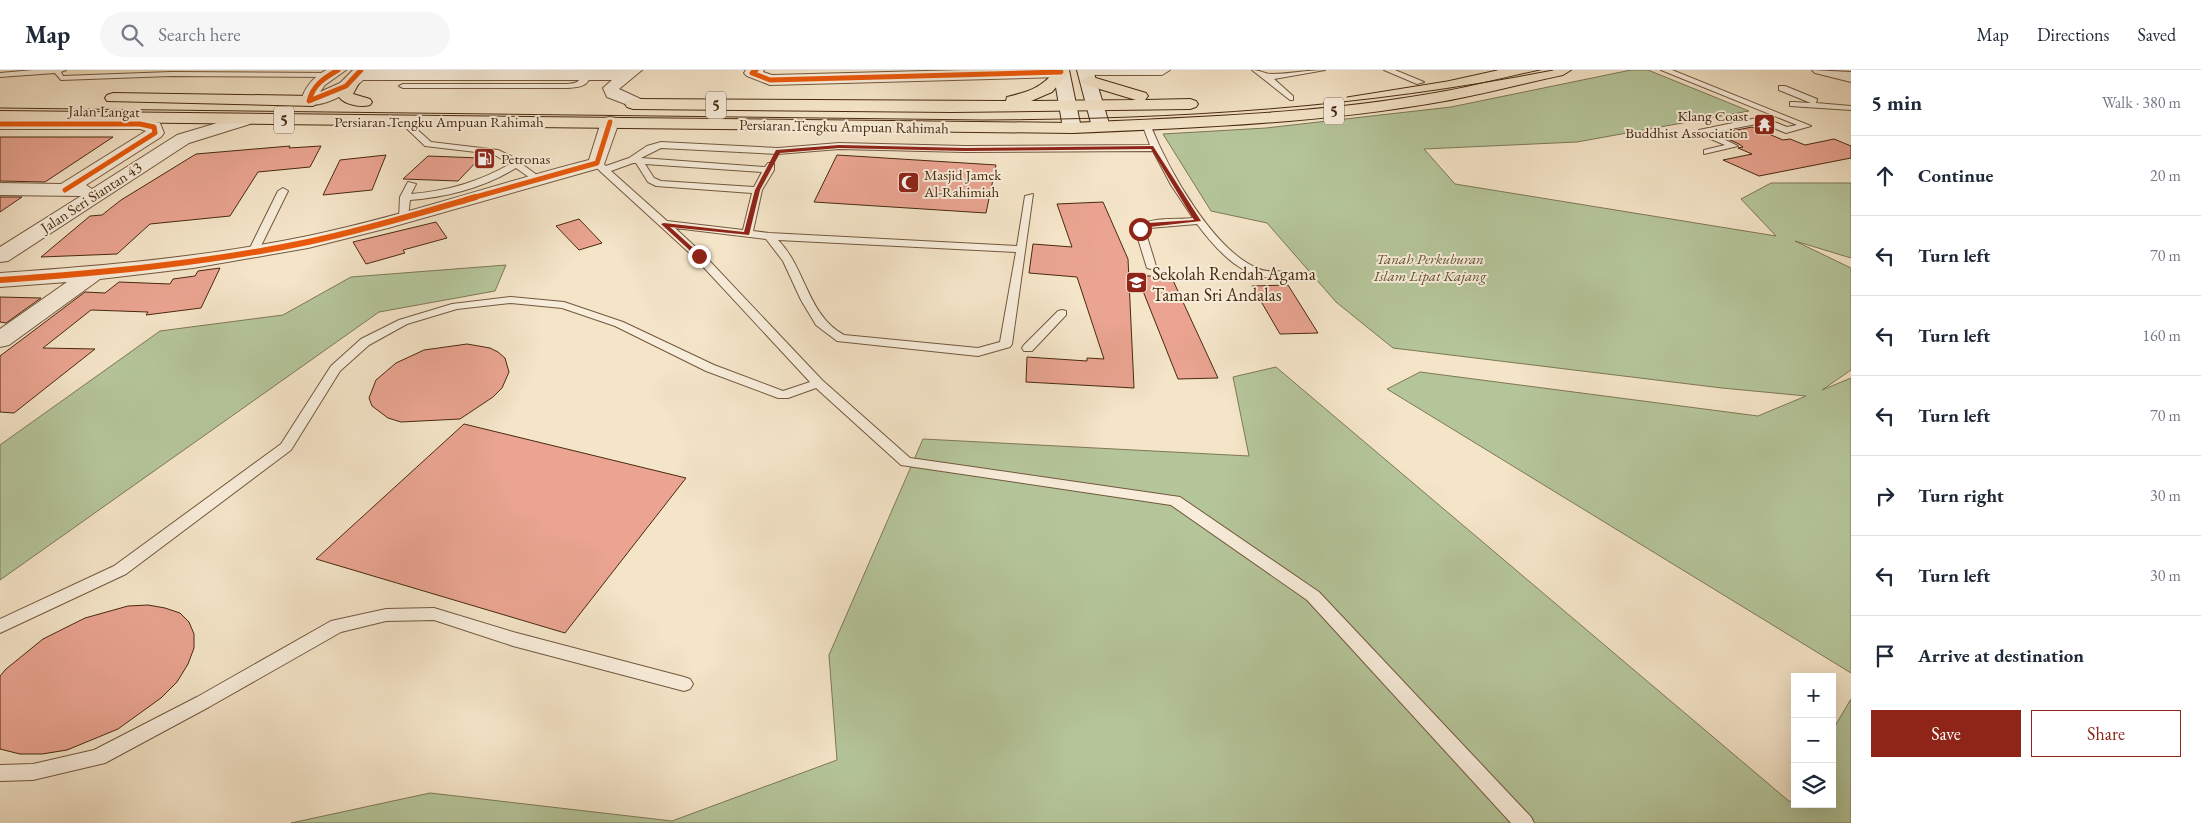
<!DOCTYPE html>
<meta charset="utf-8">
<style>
:root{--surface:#fff;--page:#f6f6f7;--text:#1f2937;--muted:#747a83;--line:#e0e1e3;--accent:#8f2418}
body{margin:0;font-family:"EB Garamond",serif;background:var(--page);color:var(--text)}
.controls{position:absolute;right:15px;bottom:15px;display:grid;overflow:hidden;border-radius:0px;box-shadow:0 5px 20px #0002}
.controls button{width:45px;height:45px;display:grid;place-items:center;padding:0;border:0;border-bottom:1px solid var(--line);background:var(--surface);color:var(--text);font:25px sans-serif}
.stop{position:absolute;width:15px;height:15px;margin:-11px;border:4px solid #8f2418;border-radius:50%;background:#fff}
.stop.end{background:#8f2418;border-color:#fff;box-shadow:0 1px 5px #0008}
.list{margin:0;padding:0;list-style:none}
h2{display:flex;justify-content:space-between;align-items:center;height:65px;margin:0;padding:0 20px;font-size:21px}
h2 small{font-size:16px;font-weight:400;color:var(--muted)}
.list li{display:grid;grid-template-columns:32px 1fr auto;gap:15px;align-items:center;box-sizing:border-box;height:80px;padding:0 20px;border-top:1px solid var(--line)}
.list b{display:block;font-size:19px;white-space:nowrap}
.list em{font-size:16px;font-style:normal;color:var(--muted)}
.actions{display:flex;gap:10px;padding:15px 20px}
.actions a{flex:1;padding:11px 0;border:1px solid var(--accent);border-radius:0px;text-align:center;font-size:18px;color:var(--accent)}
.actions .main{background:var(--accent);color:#fff}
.icon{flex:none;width:28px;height:28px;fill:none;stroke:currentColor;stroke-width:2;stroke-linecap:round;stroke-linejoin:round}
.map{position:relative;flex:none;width:1851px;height:753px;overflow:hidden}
header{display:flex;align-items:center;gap:30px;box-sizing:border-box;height:70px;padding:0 25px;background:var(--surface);border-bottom:1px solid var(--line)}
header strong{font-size:24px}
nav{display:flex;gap:28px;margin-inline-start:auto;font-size:18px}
.search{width:350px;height:45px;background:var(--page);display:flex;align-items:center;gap:12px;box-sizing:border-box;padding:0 18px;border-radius:28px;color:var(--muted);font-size:19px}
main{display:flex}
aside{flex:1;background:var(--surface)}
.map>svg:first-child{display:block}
.green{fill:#b5c59a;stroke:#7e7854}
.building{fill:#eaa491;stroke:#482a0f}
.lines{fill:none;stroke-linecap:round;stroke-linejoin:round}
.lane-casing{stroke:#73583d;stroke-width:2}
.street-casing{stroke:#73583d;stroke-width:2}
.secondary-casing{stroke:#482a0f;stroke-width:2}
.highway-casing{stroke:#482a0f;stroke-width:2}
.lane{fill:#f8eddb;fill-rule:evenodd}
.street{fill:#f8eddb;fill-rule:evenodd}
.secondary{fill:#f8eddb;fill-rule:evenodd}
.highway{fill:#f4e4c8;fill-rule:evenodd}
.tram{stroke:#482a0f;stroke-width:1}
.cycleway-far1-casing{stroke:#f8eddb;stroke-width:7}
.cycleway-casing{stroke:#f8eddb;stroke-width:9}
.cycleway-far1{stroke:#e8590c;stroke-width:5}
.cycleway{stroke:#e8590c;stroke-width:6}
.route{fill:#8f2418}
.labels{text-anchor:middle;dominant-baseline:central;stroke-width:4;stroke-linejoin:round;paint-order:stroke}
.far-street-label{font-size:15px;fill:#482a0f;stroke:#f8eddb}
.far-poi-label{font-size:15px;fill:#482a0f;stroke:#f8eddb;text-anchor:start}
.far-park-label{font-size:15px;font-style:italic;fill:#635132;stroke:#f8eddb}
.shield{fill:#f8eddb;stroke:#7d644c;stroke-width:1}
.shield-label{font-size:16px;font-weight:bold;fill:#482a0f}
.poi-label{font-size:18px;fill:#482a0f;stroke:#f8eddb;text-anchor:start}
</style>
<header>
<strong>Map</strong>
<div class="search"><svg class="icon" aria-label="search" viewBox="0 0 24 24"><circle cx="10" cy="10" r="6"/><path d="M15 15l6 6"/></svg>Search here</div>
<nav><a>Map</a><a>Directions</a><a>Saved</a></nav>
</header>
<main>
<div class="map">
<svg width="1851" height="753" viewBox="0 0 1851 753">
<rect width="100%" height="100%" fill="#f4e4c8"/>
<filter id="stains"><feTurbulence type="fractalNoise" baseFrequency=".004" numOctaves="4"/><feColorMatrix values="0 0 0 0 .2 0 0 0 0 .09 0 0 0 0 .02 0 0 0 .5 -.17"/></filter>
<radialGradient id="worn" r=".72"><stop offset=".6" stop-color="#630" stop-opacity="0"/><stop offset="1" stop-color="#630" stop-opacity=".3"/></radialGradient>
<path class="green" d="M1631,0H1648L1749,41L1577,72L1424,79L1455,114L1776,166L1741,129L1771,113H1851V188L1795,171L1851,198V300L1822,320L1851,308V603L1387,319L1420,302L1758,346L1806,326L1722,318L1393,278L1336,232L1267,153L1211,141L1163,64L1266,58L1451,37Z
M506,195L495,221L379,242L0,510V375L160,261L283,245L351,207Z
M1276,297L1790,732L1795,725V734H1832V661L1851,629V753H291L430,723L672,751L837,690L829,585L923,369L1249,386L1233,307Z"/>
<path class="building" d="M1752,57L1783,70L1790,69L1805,75L1834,69L1851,76V88L1759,106L1723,90L1752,84L1738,78L1743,77L1739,74L1717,64Z
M0,67H113L45,112L0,111Z
M290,76L289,78L321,76L310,97L258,102L230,146L150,154L117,184L41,187L90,146L102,145L121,130L196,84Z
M386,85L372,120L323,125L340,90Z
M837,85L996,95L986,143L814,132Z
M428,86L480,88L458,111L403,109Z
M0,127H22L0,142Z
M1103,132L1128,189L1134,318L1026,312L1027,287L1087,291V288L1104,289L1077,207L1029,203L1033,174L1072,177L1057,134Z
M579,149L602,173L579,180L556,156Z
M436,152L447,168L403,180L405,183L366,194L353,172Z
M220,198L201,238L146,245L148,242L91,240L43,278L95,279L14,343L0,342V286L85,222L105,223L119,212L170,214L173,209L195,206L198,201Z
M1137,206H1171L1218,308L1178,309Z
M1288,215L1318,263L1280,264L1252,216Z
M0,227L41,228L6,253L0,252Z
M467,274L490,278L498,282L505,288L509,302L502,318L493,327L460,349L401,352L388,348L372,336L369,328L376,310L396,293L424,280Z
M464,354L686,408L565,563L316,489Z
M148,535L165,538L180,543L189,552L194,564V578L188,594L177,612L161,628L118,659L67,680L42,684H20L0,679V606L6,599L43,569L85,548L128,536Z"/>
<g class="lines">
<defs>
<path id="lane" d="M33,0H66L61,2L63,6L171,2L330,3L334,5L330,7L171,6L61,10L55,3L0,7V3Z
M1252,0C1260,0 1265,4 1272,4C1289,4 1307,0 1325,0L1274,9L1293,26V30H1290Z
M1384,0H1395L1424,12L1417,14Z
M1661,0H1672L1811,56L1786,63L1761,53L1711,63L1738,76L1704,84V80L1725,75L1699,64V60L1762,47L1787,57L1797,55Z
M583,4L590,6C588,17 578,17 568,18H403L399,16L403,14H568C577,13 579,12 583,4Z
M1779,16H1785L1817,29L1816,33L1851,36V40L1790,36V32H1793L1811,33L1779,20Z
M407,48H413L414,50L411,54L431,72L498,80L511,86L541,108L533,110L516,98C483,118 447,127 410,130L408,147L399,149L400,127L408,112L416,114L411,124C447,121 479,112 510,94L493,84L425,76L402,54Z
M1146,51L1150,54C1168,99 1213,181 1259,199C1267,203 1277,200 1286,202V206C1248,216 1217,181 1197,154L1149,158L1145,160L1156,196L1151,199L1147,198L1135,159C1147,146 1176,150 1193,148L1171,115L1153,81L965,82L839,79L778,84L661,78L641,88L765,97L768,93H774V100L762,120L753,161L769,163L1017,176L1025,126L1033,124L1012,274L1010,277L978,286L837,271L816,255L801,230L783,191L766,169L675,158L703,184L822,310L910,388L1180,427L1319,522L1531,747L1534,753H1511L1307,530L1171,435L901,395L816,318L788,328H778L706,301L615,256L562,238L511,233L457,239L407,254L369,275L340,301L291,380L126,504L0,563V549L114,496L281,374L331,296L361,269L399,250L452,234L511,227L564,232L623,252L714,295L783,321L810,312L695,188L601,102L592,93L594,91H600L606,96L629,88L647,76L661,72L778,78L839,73L965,76L1150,75L1142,54ZM633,93H636L648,112L656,116L752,123L743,160L667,151L611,101ZM645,94L762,102L754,117L661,111L654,108ZM778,170L1016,182L1000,272L978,278L844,265C807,245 806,198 778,170Z
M283,118L288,121L258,182L257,184H249L248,182L278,121Z
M1062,240L1066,241V245L1032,281H1024L1022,278L1024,275L1058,241Z
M434,538L513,562L684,607L690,609L693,614L690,619L684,621L513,576L434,550L386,551L341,562L209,637L105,693L33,710L0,711V695L33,694L94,680L197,627L331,551L386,539Z"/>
<path id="street" d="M326,0H346L325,15L320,22L340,13L353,0H642L619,19L645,31L647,34L645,37H633L607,27L603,18L612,10H363C350,23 322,39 303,34L301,31C305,16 314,7 326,0Z
M746,0H764L763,2L772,5L964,0H1067L1069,2L1061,7L770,15L747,6L744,3Z
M1077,0H1170L1162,5H1085Z
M1812,0L1851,2V12L1815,3Z
M244,45L250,46L252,50L250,54L189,73L8,191L0,192V177L81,126L0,125V113L61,114L146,61L140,59H0V49H140L160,53L164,63L161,67L86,115L92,119L177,65Z
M610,47L616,48L619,52L603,97L388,158L308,178L193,198L100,209L9,275L0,277V259L67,212L0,217V203C103,196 206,187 308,166C403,146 495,114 589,90L601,52L604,48Z"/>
<path id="secondary" d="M1053,0H1069L1081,58L1078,62H1066L1063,58Z
M1077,0H1093L1110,57L1107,61H1095L1092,57Z"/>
<path id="highway" d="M1055,0H1067L1069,2L1052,22L1031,31L1136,30L1083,14L1081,11L1089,6L1146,23L1148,26L1145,30L1190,29L1196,31L1198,34L1196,37L1190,39L952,42L633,39L627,37L625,34L627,31L633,29L1006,31L1007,27C1027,22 1043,18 1055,0Z
M1542,0H1571L1563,5C1524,13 1484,24 1445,31C1322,53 1196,58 1072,63L0,51V41L1072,53C1196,47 1323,44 1446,21C1478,15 1510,7 1542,0Z
M352,6L360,11L353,24L370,29L372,32L370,35C359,38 339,34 337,22L346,8Z
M113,23L313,26L321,31L313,36L107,31L105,28L107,25Z"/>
</defs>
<use href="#lane" class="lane-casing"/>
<use href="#street" class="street-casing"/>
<use href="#secondary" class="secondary-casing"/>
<use href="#highway" class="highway-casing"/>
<use href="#lane" class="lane"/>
<use href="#street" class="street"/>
<use href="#secondary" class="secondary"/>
<use href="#highway" class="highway"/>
<path class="tram" d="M1347,27L1447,11L1497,0
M0,38L983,50C1179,49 1361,38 1553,0"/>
<defs>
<path id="cycleway-far1" d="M338,0C324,8 313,15 309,31L346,16L361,0
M756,0L752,3L770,10L1061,2
M0,54H140L154,57L155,63L65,120
M472,128L597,93L610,52"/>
<path id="cycleway" d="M0,210C103,203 207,193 308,172C365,160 421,143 476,127"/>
</defs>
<use href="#cycleway-far1" class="cycleway-far1-casing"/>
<use href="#cycleway" class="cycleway-casing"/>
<use href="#cycleway-far1" class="cycleway-far1"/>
<use href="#cycleway" class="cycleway"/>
</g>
<path class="route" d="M839,75L965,78L1153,76L1201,151L1149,157L1138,160V158L1148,153L1194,150L1151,79L965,81L839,78L780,83L760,120L749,165L670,157L701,185V187H697L661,154L664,153L744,162L755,120L776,80Z"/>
<defs>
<symbol id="temple-square" viewBox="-11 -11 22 22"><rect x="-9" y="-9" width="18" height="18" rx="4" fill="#8f2418" stroke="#f8eddb"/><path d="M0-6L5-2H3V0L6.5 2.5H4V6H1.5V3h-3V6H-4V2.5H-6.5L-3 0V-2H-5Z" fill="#fff"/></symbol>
<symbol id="fuel-square" viewBox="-11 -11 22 22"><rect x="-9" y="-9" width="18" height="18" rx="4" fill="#8f2418" stroke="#f8eddb"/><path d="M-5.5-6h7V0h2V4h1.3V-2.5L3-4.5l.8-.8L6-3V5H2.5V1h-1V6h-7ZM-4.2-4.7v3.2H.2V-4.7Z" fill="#fff"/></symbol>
<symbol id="mosque-square" viewBox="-11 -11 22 22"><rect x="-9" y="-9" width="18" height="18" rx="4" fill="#8f2418" stroke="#f8eddb"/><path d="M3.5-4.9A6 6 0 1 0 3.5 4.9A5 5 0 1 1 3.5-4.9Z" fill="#fff"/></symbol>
<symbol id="school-square" viewBox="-11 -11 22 22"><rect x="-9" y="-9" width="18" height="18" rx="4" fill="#8f2418" stroke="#f8eddb"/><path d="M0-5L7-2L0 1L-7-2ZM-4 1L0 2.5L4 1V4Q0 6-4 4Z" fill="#fff"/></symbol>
</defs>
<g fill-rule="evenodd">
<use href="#temple-square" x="1752" y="42" width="25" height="25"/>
<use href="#fuel-square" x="472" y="76" width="25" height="25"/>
<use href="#mosque-square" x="896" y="100" width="25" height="25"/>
<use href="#school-square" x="1124" y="200" width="25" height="25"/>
</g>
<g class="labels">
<g class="far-street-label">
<text transform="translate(104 41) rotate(1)">Jalan Langat</text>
<text x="439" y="51">Persiaran Tengku Ampuan Rahimah</text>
<text transform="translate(844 56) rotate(1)">Persiaran Tengku Ampuan Rahimah</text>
<text transform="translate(91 127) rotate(-33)">Jalan Seri Siantan 43</text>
</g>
<g class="far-poi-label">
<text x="1748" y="45" text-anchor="end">Klang Coast<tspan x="1748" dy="17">Buddhist Association</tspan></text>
<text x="501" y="88">Petronas</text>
<text x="924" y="104">Masjid Jamek<tspan x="924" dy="17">Al-Rahimiah</tspan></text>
</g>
<g class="far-park-label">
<text x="1430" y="188">Tanah Perkuburan<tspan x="1430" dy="17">Islam Lipat Kajang</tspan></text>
</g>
<g class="shield">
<rect x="706" y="21.5" width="20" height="27" rx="4"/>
<rect x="1324" y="27.5" width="20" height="27" rx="4"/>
<rect x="274" y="36.5" width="20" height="27" rx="4"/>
</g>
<g class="shield-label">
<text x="716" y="35">5</text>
<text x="1334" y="41">5</text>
<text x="284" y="50">5</text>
</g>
<g class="poi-label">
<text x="1152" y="203">Sekolah Rendah Agama<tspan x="1152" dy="21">Taman Sri Andalas</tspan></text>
</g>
</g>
<rect width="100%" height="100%" filter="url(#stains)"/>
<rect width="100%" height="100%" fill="url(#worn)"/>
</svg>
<div class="controls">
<button>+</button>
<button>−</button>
<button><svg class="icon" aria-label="layers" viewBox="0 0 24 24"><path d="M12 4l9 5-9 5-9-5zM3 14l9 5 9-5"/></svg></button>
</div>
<div class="stop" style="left:1140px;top:159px"></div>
<div class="stop end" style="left:699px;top:186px"></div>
</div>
<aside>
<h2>5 min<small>Walk · 380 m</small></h2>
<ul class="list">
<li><svg class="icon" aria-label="ahead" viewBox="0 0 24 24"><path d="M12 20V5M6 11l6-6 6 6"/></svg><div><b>Continue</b></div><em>20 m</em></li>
<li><svg class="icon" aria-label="left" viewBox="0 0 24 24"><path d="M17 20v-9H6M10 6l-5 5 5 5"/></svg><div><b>Turn left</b></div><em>70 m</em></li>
<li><svg class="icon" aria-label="left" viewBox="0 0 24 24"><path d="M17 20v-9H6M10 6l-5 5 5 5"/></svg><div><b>Turn left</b></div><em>160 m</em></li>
<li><svg class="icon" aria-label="left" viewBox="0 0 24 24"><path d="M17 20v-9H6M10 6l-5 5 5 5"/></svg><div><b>Turn left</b></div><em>70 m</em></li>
<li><svg class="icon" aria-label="right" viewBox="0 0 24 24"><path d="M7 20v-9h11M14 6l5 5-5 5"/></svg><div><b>Turn right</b></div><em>30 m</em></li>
<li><svg class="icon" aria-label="left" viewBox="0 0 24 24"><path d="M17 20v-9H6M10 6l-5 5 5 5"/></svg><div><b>Turn left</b></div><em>30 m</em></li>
<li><svg class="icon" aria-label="arrive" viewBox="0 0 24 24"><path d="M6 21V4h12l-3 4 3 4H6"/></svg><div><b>Arrive at destination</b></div></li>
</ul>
<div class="actions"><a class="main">Save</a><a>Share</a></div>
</aside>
</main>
